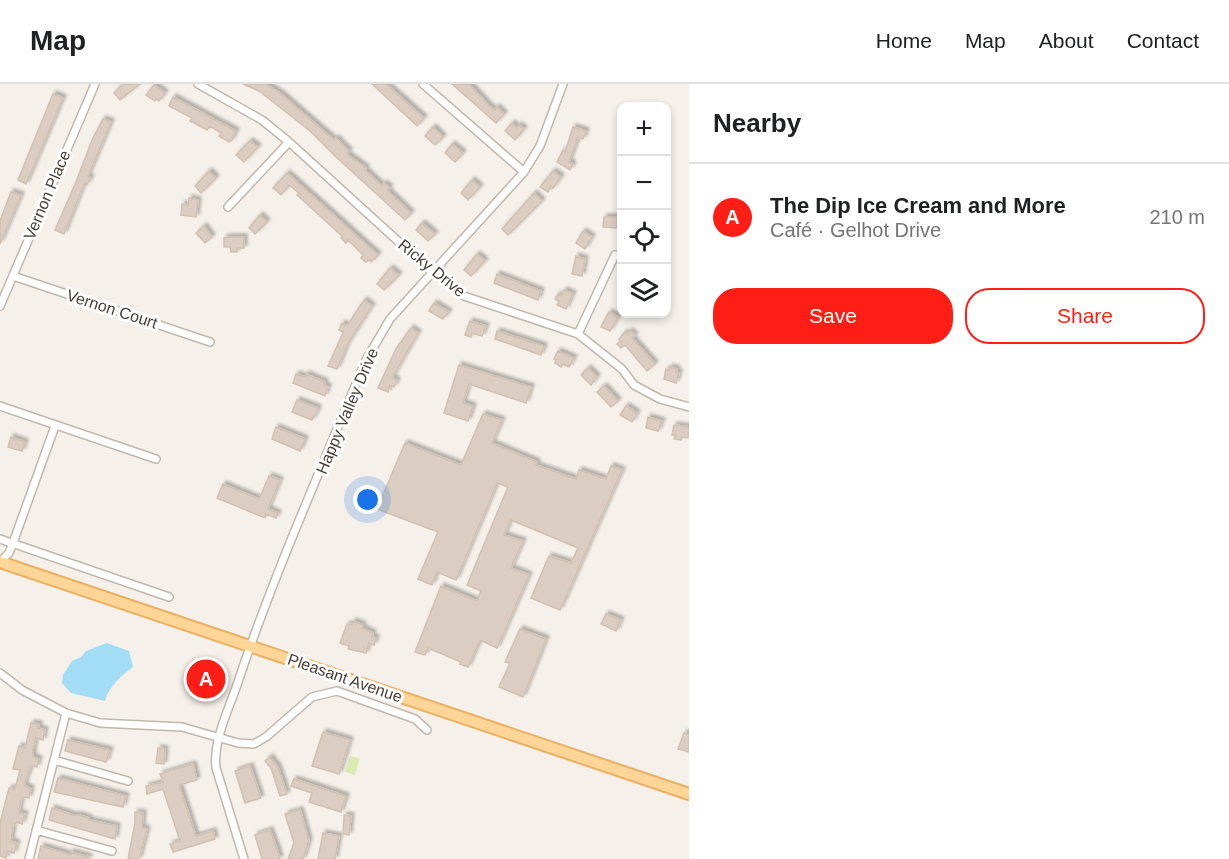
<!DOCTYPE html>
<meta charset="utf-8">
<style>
:root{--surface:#fff;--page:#f2f2f2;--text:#202124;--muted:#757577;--line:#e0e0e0;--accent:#ff1e16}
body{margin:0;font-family:Arial,sans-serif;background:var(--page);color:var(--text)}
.controls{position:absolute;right:18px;top:18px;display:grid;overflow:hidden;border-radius:12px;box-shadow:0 3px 9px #0003}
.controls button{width:54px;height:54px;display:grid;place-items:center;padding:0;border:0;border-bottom:2px solid var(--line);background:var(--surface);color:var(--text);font:30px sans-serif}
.you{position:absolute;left:368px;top:416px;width:21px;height:21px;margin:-15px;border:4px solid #fff;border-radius:50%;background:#1a73e8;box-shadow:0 0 0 9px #1a73e833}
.badge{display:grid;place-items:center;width:39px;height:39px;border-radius:50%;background:var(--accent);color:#fff;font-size:20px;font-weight:700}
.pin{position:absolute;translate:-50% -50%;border:3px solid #fff;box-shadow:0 2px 6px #0006}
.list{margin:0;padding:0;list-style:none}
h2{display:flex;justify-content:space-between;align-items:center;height:78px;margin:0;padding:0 24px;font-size:26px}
h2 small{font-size:20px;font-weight:400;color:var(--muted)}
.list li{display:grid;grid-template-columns:39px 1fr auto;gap:18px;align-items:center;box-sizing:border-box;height:108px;padding:0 24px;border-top:2px solid var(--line)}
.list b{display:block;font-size:22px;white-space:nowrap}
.list p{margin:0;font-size:20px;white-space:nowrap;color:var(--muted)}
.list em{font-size:20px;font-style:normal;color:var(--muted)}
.actions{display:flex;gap:12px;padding:18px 24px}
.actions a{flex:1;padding:14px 0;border:2px solid var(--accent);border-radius:24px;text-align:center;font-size:21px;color:var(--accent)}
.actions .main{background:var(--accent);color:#fff}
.icon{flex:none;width:33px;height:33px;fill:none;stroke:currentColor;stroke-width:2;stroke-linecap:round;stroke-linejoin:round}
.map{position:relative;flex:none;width:689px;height:775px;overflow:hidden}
header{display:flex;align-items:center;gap:36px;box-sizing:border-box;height:84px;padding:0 30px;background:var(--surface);border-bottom:2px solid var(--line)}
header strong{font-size:28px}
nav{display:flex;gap:33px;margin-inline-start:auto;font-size:21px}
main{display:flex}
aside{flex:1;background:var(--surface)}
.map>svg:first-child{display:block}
.green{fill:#d8ebb0}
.water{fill:#a3ddf5}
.building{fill:#dbcdc1;stroke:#d3c1b0;stroke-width:1.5;filter:url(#shadow)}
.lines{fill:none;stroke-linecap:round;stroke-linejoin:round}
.minor-casing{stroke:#c2b7ab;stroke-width:10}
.primary-casing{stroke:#ebb162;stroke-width:14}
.minor{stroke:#fff;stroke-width:7}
.primary{stroke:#ffd698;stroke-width:10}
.labels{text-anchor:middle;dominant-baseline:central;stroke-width:6;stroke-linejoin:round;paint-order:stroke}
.street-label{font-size:16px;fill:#4a4037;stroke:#fff}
</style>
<header>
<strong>Map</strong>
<nav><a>Home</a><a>Map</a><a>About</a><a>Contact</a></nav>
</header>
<main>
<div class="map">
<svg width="689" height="775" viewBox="0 0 689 775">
<defs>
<filter id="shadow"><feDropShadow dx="3" dy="-3" stdDeviation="1.5" flood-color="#0004"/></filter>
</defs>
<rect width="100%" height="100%" fill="#f5f0e9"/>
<path class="green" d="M350,672L360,675L355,691L345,688Z"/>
<path class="water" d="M107,559L129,567L133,583C122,591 108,603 105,617L71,609L62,599L63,591L72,577L81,573L86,567Z"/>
<path class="building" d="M123,0H140L120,16L114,9Z
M243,0H266L280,9L334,56L336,54L349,67L347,70L366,84L365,86L382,102L384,99L390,104L387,106L411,129L405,136L336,73L310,47L259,7Z
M372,0H386L424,34L417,42Z
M452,0H469L489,22L495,26L497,23L504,30L496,39Z
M154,1L165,9L159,17L156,15L155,17L146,11Z
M53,10L63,14L26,100L18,96Z
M173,13L236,47L232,56L229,58L219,52L221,49L210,42L207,46L190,37L192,34L169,22Z
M103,35L111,38L88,92L91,94L87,100L85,99L80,110L64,150L55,146L76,98L92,56Z
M512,39L517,44L519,41L524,45L515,56L505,47Z
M433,43L443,53L435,61L425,52Z
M573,43L586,47L583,55L578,53L569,78L573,80L570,86L557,78L563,66L565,68Z
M250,57L258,63L244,78L236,71Z
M452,60L463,69L455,78L445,69Z
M209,87L216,94L201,109L195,102Z
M553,87L561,93L553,104L551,102L548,108L540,103Z
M287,89L378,171L371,178L369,176L366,178L361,174L363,171L348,156L346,159L341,154L342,152L297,111L299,109L289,101L281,111L273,104Z
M472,96L480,103L468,116L461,109Z
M11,108L21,111L0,160V137Z
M534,109L542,117L508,151L502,145Z
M189,114L198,116L196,133L181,131L182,120L188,121Z
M260,131L267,138L255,150L249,144Z
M604,133H617V144L603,143Z
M422,139L435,150L428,157L416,146Z
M204,142L212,153L205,159L196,149Z
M583,147L592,153L585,165L576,159Z
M230,153H244V164H237V168H231L230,163H224V154Z
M477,170L485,177L471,192L464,186Z
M576,172L585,175L582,192L572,190Z
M390,184L399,191L384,206L377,200Z
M497,190L541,207L538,216L494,199Z
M564,206L573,210L566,225L557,221L559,217L555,215L558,210L561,212Z
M364,216L372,222L347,261L337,285L328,282L342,251L343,248L339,246L342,239L347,242Z
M434,219L449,228L443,235L429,227Z
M609,228L618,233L610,247L601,243Z
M470,237L486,242L482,252L472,249L471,253L465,251Z
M411,244L418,249L392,294L397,296L394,303L390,301L388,308L378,304L396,265Z
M497,247L544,262L541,271L495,255Z
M630,247L635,251L632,254L655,280L647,287L625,261L621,264L617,260L621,257L619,255L625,248L627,250Z
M558,267L574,274L569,283L563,280L561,283L555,279L556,276L554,275Z
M459,281L531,303L526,319L469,300L463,319L473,322L468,337L444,329Z
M670,283L677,285L676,288L679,289L676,299L664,295L666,285L669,286Z
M588,284L597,293L591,301L581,291Z
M296,290L305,293L306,290L325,298L324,301L328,303L325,312L293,299Z
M604,302L618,317L611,323L597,308Z
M297,316L318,324L317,328L312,336L292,328Z
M626,322L637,329L632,338L620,331Z
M483,330L502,336L492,359L537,378L536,381L576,395L579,386L606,395L611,382L622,386L560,526L531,514L549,472L571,479L578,464L511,436L504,451L523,457L511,484L529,491L497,564L480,556L468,583L460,580L461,578L428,564L425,571L415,568L441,502L477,517L481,507L467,501L508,403L497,399L456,496L437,488L432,501L418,495L438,448L377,425L405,359L461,381Z
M648,333L662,337L658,347L646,344Z
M674,341L689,343L688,354L682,353L681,356L674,355L675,351H672Z
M276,343L305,355L300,367L272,355Z
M11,353L25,358L22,367L8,363Z
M269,392L280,396L268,425L278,429L276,434L266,430L265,434L217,414L223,400L259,415Z
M606,530L621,536L616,547L601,540Z
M353,537L363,541L362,544L373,549L372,553L376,554L374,561L369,559L366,569L348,565L349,562L340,559L347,540L352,541Z
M520,545L546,555L523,613L499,603L510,579L505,578Z
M206,586H211L215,591V598L199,609L192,600Z
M31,639L39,640L38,644L45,646L43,656L36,654L33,666V673L39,675L37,683L31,682L24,701L31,705L29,714L22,713L20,722L19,729L25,730L22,740L17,738L13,743L11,757L17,759L14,769L8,767L6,774L0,772V739L9,704L15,705L20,686L13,685L19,662L25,664Z
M323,648L350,656L339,690L312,682Z
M684,649L689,650V668L678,665Z
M68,656L110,666L106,678L65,667Z
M158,664L165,665L164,680L156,679Z
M270,673L278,683L287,710L280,712L271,684L265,677Z
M193,680L197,696L179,701L196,752L213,747L215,755L173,768L170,760L180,757L163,705L147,710L146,702L163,698L160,690Z
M250,682L261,714L245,719L235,687Z
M58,694L126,712L123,723L54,708Z
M294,695L346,712L341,728L309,718L312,709L291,702Z
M52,724L73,731H79L89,734V736L117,742L115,755L49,736Z
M300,726L309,757L303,775H288L294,759L285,730Z
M135,728L143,729L142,744L147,745L139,775H128L135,739Z
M344,731L351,732L349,751L343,750Z
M270,746L278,768L280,775H262L255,751Z
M323,749L339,752L335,775H318Z
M41,762L71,771V768L89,773V775H38Z"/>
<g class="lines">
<defs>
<path id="minor" d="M198,0L262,36L289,58L432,188L464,212L578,250L622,285L634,301L660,315L689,323
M423,0L524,88
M228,123L289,58
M13,192L210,258
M0,222L95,0
M578,250L615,171
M0,322L156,375
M0,455L169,513
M0,478L9,469L13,459L55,342
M0,589L22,606L66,629L100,639L182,643L238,659L254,660L266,653L312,613L337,607L415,635L427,646
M54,676L128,697
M36,746L112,767
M29,775L66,629
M244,775L216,684C213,657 228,627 237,601C273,492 322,383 366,276L390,235L524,88L540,62L563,0"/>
<path id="primary" d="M0,478L689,710"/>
</defs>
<use href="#minor" class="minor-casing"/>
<use href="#primary" class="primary-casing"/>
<use href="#minor" class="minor"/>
<use href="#primary" class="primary"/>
</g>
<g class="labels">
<g class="street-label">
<text transform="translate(47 111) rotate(-67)">Vernon Place</text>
<text transform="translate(432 184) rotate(39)">Ricky Drive</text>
<text transform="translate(112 225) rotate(18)">Vernon Court</text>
<text transform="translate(347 327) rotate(-67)">Happy Valley Drive</text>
<text transform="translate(345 594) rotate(19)">Pleasant Avenue</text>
</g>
</g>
</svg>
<div class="controls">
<button>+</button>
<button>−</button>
<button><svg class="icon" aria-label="locate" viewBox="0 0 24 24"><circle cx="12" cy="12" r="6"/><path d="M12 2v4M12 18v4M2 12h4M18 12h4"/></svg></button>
<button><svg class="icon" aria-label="layers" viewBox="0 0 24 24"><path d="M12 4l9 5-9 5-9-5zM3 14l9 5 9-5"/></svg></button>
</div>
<div class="you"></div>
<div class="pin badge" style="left:206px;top:595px">A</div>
</div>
<aside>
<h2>Nearby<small></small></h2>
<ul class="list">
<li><span class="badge">A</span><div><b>The Dip Ice Cream and More</b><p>Café · Gelhot Drive</p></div><em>210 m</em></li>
</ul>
<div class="actions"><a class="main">Save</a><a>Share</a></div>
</aside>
</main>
